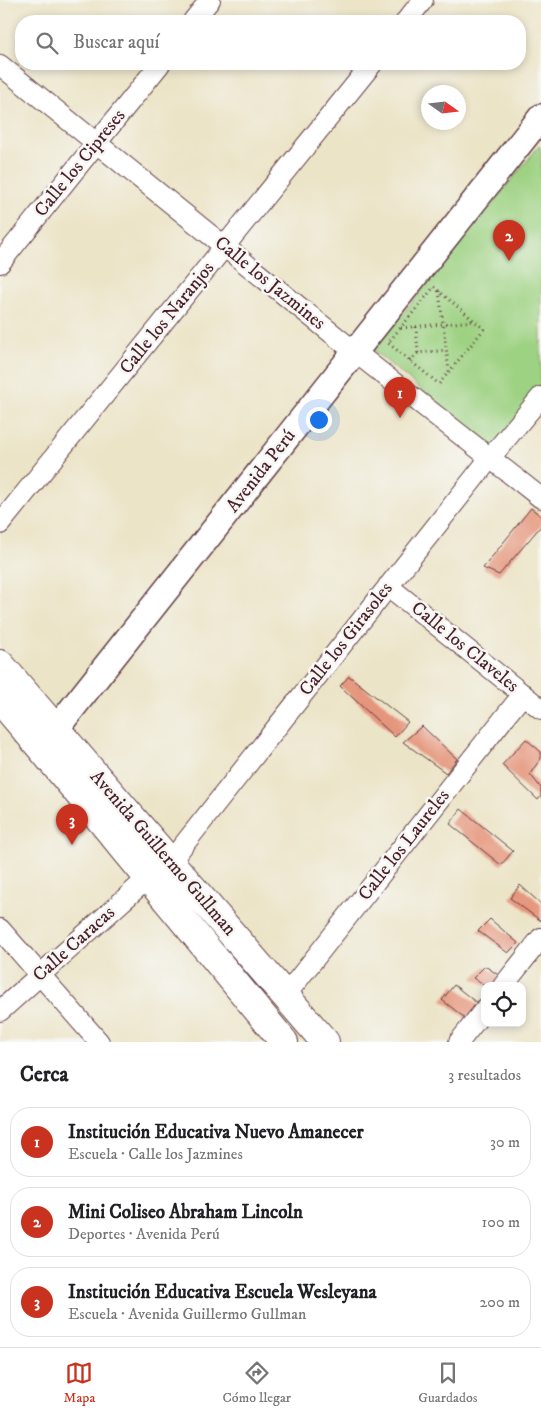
<!DOCTYPE html>
<html lang="es">
<meta charset="utf-8">
<style>
:root{--surface:#fff;--page:#f6f6f6;--text:#202124;--muted:#757577;--line:#e0e0e0;--accent:#c8321e}
body{margin:0;font-family:"IM FELL DW Pica",serif;background:var(--page);color:var(--text)}
.controls{position:absolute;right:15px;bottom:15px;display:grid;overflow:hidden;border-radius:10px;box-shadow:0 2px 8px #0003}
.controls button{width:45px;height:45px;display:grid;place-items:center;padding:0;border:0;border-bottom:1px solid var(--line);background:var(--surface);color:var(--text);font:25px sans-serif}
.compass{position:absolute;left:421px;top:85px;width:45px;height:45px;border-radius:50%;background:var(--surface);box-shadow:0 2px 8px #0003;rotate:104deg}
.you{position:absolute;left:318px;top:419px;width:18px;height:18px;margin:-12px;border:4px solid #fff;border-radius:50%;background:#1a73e8;box-shadow:0 0 0 8px #1a73e833}
.badge{display:grid;place-items:center;width:32px;height:32px;border-radius:50%;background:var(--accent);color:#fff;font-size:16px;font-weight:700}
.pin{position:absolute;translate:-50% -41px;filter:drop-shadow(0 1px 2px #0008)}
.pin::after{content:'';position:absolute;top:26px;width:18px;height:15px;background:inherit;clip-path:polygon(0 0,100% 0,50% 100%)}
.list{margin:0;padding:0;list-style:none}
h2{display:flex;justify-content:space-between;align-items:center;height:65px;margin:0;padding:0 20px;font-size:21px}
h2 small{font-size:16px;font-weight:400;color:var(--muted)}
.list li{display:grid;grid-template-columns:32px 1fr auto;gap:15px;align-items:center;box-sizing:border-box;height:70px;margin:0 10px 10px;padding:0 10px;border:1px solid var(--line);border-radius:20px}
.list b{display:block;font-size:19px;white-space:nowrap}
.list p{margin:0;font-size:16px;white-space:nowrap;color:var(--muted)}
.list em{font-size:16px;font-style:normal;color:var(--muted)}
.icon{flex:none;width:28px;height:28px;fill:none;stroke:currentColor;stroke-width:2;stroke-linecap:round;stroke-linejoin:round}
.map{position:relative;flex:none;width:541px;height:1042px;overflow:hidden}
.search{position:absolute;background:var(--surface);box-shadow:0 2px 8px #0003;left:15px;right:15px;top:15px;height:55px;display:flex;align-items:center;gap:12px;box-sizing:border-box;padding:0 18px;border-radius:20px;color:var(--muted);font-size:19px}
.sheet{height:305px;background:var(--surface)}
nav{display:flex;justify-content:space-around;align-items:center;box-sizing:border-box;height:70px;border-top:1px solid var(--line);background:var(--surface);font-size:14px;color:var(--muted)}
nav a{display:grid;justify-items:center;gap:2px}
nav .on{color:var(--accent)}
.map>svg:first-child{display:block}
.green{fill:#9ed283;stroke:#747857}
.building{fill:#e5957c}
.lines{fill:none;stroke-linecap:round;stroke-linejoin:round}
.minor-casing{stroke:#623d42;stroke-width:22}
.tertiary-casing{stroke:#623d42;stroke-width:28}
.primary-casing{stroke:#623d42;stroke-width:30}
.path{stroke:#623d42;stroke-width:3;stroke-dasharray:1 4;stroke-linecap:butt}
.minor{stroke:#fff;stroke-width:20}
.tertiary{stroke:#fff;stroke-width:25}
.primary{stroke:#fff;stroke-width:28}
.labels{text-anchor:middle;dominant-baseline:central;stroke-width:5;stroke-linejoin:round;paint-order:stroke}
.street-label{font-size:19px;fill:#4a1f2b;stroke:#f6f6f2}
</style>
<div class="map">
<svg width="541" height="1042" viewBox="0 0 541 1042">
<rect width="100%" height="100%" fill="#f6f6f2"/>
<filter id="ink" filterUnits="userSpaceOnUse"><feTurbulence type="fractalNoise" baseFrequency=".02" numOctaves="2"/><feDisplacementMap in="SourceGraphic" scale="10" xChannelSelector="R" yChannelSelector="G"/><feConvolveMatrix kernelMatrix="1 2 1 2 8 2 1 2 1" color-interpolation-filters="sRGB"/></filter>
<filter id="wash" filterUnits="userSpaceOnUse"><feTurbulence type="fractalNoise" baseFrequency=".0096" numOctaves="4" result="noise"/><feDisplacementMap in="SourceGraphic" scale="20" xChannelSelector="R" yChannelSelector="G"/><feGaussianBlur stdDeviation="1.12" result="paint"/><feColorMatrix in="noise" values="0 0 0 0 0 0 0 0 0 0 0 0 0 0 0 0 0 1.4 0 .05"/><feComposite in="paint" operator="in"/></filter>
<g filter="url(#wash)">
<rect width="100%" height="100%" fill="#ece4c7"/>
<path class="green" d="M539,146L541,148V390L493,449L373,350Z"/>
<g id="blocks">
<path class="building" d="M531,508L541,516V526L499,575L483,568Z
M349,676L408,722L395,737L340,686Z
M422,726L457,759L446,773L403,742Z
M526,739L541,752V758L530,774L541,788V796L538,800L502,765Z
M461,809L513,851L501,865L450,824Z
M520,885L541,904V921L510,898Z
M490,919L518,943L508,953L478,931Z
M485,966L503,978L496,986H485L473,978Z
M454,985L482,1007L470,1022L442,1000Z"/>
</g>
</g>
<g filter="url(#ink)">
<use href="#blocks" fill-opacity="0" stroke="#623d42" stroke-width="1"/>
<g class="lines">
<defs>
<path id="minor" d="M193,21L210,0
M406,21L423,0
M0,65L355,352L541,498
M0,263L160,64
M0,524L372,64
M388,586L541,709
M0,929L99,1042
M503,986L541,938
M285,996L523,694
M0,1011L148,878L170,862L490,458L541,397
M459,1042L485,1009"/>
<path id="tertiary" d="M56,729L541,117"/>
<path id="primary" d="M0,664L325,1042
M0,700L40,747L284,1042"/>
</defs>
<use href="#minor" class="minor-casing"/>
<use href="#tertiary" class="tertiary-casing"/>
<use href="#primary" class="primary-casing"/>
<path class="path" d="M434,287L484,329L439,384L388,343Z
M439,291L449,371
M416,327L418,353
M401,328L474,321
M410,361L418,353L446,350"/>
<use href="#minor" class="minor"/>
<use href="#tertiary" class="tertiary"/>
<use href="#primary" class="primary"/>
</g>
</g>
<g class="labels">
<g class="street-label">
<text transform="translate(80 163) rotate(-51)">Calle los Cipreses</text>
<text transform="translate(270 283) rotate(39)">Calle los Jazmines</text>
<text transform="translate(167 318) rotate(-51)">Calle los Naranjos</text>
<text transform="translate(261 471) rotate(-52)">Avenida Perú</text>
<text transform="translate(346 639) rotate(-52)">Calle los Girasoles</text>
<text transform="translate(465 647) rotate(39)">Calle los Claveles</text>
<text transform="translate(404 845) rotate(-52)">Calle los Laureles</text>
<text transform="translate(163 853) rotate(49)">Avenida Guillermo Gullman</text>
<text transform="translate(74 944) rotate(-42)">Calle Caracas</text>
</g>
</g>
</svg>
<div class="controls">
<button><svg class="icon" aria-label="locate" viewBox="0 0 24 24"><circle cx="12" cy="12" r="6"/><path d="M12 2v4M12 18v4M2 12h4M18 12h4"/></svg></button>
</div>
<svg class="compass" viewBox="-18 -18 36 36"><path d="M0-13l5 13h-10z" fill="#e53935"/><path d="M0 13l5-13h-10z" fill="#757577"/></svg>
<div class="you"></div>
<div class="pin badge" style="left:400px;top:418px">1</div>
<div class="pin badge" style="left:509px;top:261px">2</div>
<div class="pin badge" style="left:72px;top:845px">3</div>
<div class="search"><svg class="icon" aria-label="search" viewBox="0 0 24 24"><circle cx="10" cy="10" r="6"/><path d="M15 15l6 6"/></svg>Buscar aquí</div>
</div>
<section class="sheet">
<h2>Cerca<small>3 resultados</small></h2>
<ul class="list">
<li><span class="badge">1</span><div><b>Institución Educativa Nuevo Amanecer</b><p>Escuela · Calle los Jazmines</p></div><em>30 m</em></li>
<li><span class="badge">2</span><div><b>Mini Coliseo Abraham Lincoln</b><p>Deportes · Avenida Perú</p></div><em>100 m</em></li>
<li><span class="badge">3</span><div><b>Institución Educativa Escuela Wesleyana</b><p>Escuela · Avenida Guillermo Gullman</p></div><em>200 m</em></li>
</ul>
</section>
<nav>
<a class="on"><svg class="icon" aria-label="map" viewBox="0 0 24 24"><path d="M3 6l6-2 6 2 6-2v14l-6 2-6-2-6 2zM9 4v14M15 6v14"/></svg>Mapa</a>
<a><svg class="icon" aria-label="directions" viewBox="0 0 24 24"><path d="M12 3l9 9-9 9-9-9zM9 14v-3h6M13 9l2 2-2 2"/></svg>Cómo llegar</a>
<a><svg class="icon" aria-label="saved" viewBox="0 0 24 24"><path d="M7 4h10v16l-5-4-5 4z"/></svg>Guardados</a>
</nav>
